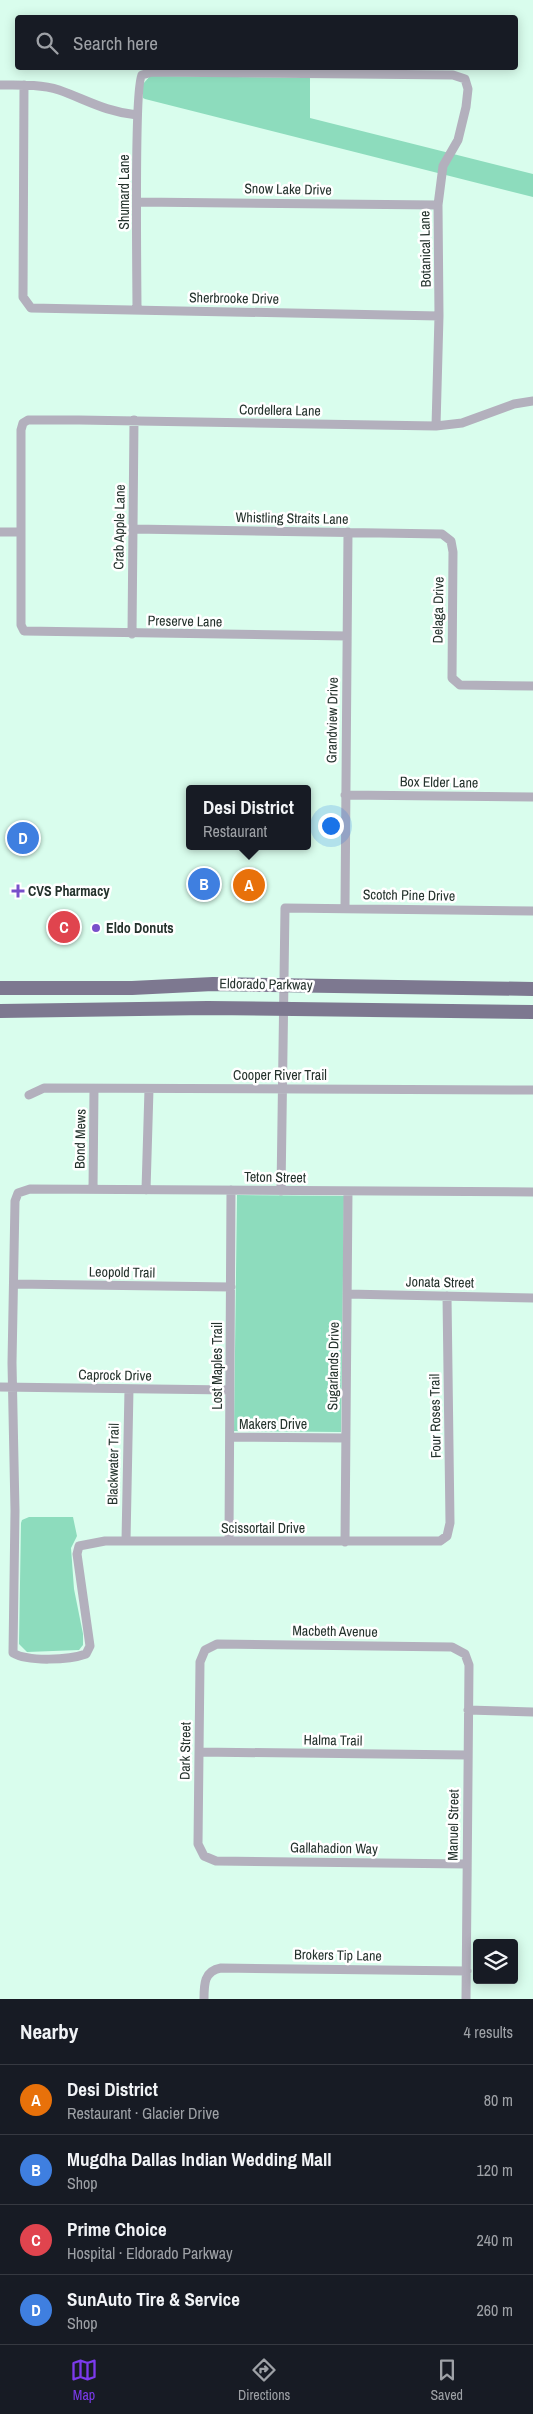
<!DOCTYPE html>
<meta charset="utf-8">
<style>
:root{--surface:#171b24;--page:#20242c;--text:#f1f3f6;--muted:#9ea1a6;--line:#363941;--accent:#7c3aed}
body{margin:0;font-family:"Archivo Narrow",sans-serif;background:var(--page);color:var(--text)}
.controls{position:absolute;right:15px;bottom:15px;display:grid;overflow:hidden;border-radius:5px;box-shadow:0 2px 12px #0003}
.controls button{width:45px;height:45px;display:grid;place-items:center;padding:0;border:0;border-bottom:1px solid var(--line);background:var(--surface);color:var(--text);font:25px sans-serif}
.you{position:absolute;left:330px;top:825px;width:18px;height:18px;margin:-12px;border:4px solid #fff;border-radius:50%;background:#1a73e8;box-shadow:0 0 0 8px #1a73e833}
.badge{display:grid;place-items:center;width:32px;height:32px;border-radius:50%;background:var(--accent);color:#fff;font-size:16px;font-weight:700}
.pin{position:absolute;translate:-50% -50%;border:2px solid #fff;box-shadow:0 1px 5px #0006}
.popup{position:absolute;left:186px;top:785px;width:125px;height:65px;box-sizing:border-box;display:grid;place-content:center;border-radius:5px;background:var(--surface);filter:drop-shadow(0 1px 4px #0005);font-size:16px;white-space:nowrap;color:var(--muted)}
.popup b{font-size:19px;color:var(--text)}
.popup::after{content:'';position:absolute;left:50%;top:100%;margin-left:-10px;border:10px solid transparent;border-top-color:var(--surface)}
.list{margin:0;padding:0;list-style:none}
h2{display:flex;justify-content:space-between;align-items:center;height:65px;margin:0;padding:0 20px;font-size:21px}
h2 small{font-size:16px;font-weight:400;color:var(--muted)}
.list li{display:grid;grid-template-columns:32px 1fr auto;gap:15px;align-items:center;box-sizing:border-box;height:70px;padding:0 20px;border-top:1px solid var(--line)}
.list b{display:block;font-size:19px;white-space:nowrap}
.list p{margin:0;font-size:16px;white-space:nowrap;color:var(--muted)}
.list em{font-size:16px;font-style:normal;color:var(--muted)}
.icon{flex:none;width:28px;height:28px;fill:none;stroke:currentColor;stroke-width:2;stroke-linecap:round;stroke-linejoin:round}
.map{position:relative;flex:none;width:533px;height:1999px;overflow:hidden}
.search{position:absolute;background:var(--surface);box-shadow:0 2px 12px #0003;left:15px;right:15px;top:15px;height:55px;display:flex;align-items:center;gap:12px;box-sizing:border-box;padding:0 18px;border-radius:5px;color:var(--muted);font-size:19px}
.sheet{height:345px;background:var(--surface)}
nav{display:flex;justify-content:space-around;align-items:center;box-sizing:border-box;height:70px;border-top:1px solid var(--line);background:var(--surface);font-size:14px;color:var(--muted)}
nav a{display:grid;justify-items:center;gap:2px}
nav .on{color:var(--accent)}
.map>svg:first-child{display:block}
.green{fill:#8ddcbd}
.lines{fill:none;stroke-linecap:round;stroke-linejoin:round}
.street{stroke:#b3b0bd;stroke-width:9}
.primary{stroke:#7d7890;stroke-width:14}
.poi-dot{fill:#7950ca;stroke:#fff;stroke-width:2}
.labels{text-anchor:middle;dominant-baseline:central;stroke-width:5;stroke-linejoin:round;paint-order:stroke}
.street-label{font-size:14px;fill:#24322c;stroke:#fff}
.poi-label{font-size:14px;font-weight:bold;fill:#24322c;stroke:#fff;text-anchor:start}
</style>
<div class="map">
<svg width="533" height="1999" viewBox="0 0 533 1999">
<rect width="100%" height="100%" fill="#d9fded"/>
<path class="green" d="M150,76L310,78V118L533,174V197L145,99L143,98V84Z
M237,1195L344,1196L341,1432L234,1431Z
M29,1517H73L77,1536L71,1548L74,1589L83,1634V1645L79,1650L27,1652L19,1644L21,1523L22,1520Z"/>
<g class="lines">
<path class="street" d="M142,75L152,72L453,75L465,79L468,89L466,107L458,140L443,166L438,205L439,316L436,426
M0,85C19,85 41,84 59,90C87,100 106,112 137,115
M24,85L23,297L31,308L439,316
M138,202L438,205
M137,310C137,281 134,84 142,75
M133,529L442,534L451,541L453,552L452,678L460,685L533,686
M0,532H21
M132,634L134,420
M347,636L24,631L21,625V430L23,423L28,420H79L436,426L462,423L514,404L533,401
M345,795L533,797
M345,908L348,532
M29,1095L44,1088L533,1090
M93,1189L94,1089
M146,1190L149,1089
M281,1191L285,908L533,911
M14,1284L231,1287
M347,1294L533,1298
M447,1296L450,1523L447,1536L440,1541H105L79,1546L77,1554L90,1646L86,1654C69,1660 28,1662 13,1653L15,1511L12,1363L15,1201L18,1193L30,1189L533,1192
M0,1387L230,1390
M230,1437L346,1438
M126,1541L129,1389
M229,1541L231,1190
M345,1542L348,1191
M468,1710L533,1712
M199,1752L467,1755
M466,1864L216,1861L204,1856L198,1844L200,1662L205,1650L217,1644L452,1647L465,1654L469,1665L466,1999
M204,1999C204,1984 204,1971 221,1968L467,1971"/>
<path class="primary" d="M0,988H132L213,984L533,989
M0,1011L208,1008L533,1012"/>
</g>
<g class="poi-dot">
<path d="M15.5 883.5h5v5h5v5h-5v5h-5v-5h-5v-5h5z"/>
<circle cx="96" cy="928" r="5"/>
</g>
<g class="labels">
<g class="street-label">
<text transform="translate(288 189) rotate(1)">Snow Lake Drive</text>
<text transform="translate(124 192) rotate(-90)">Shumard Lane</text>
<text transform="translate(425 249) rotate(-91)">Botanical Lane</text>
<text transform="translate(234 298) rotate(1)">Sherbrooke Drive</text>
<text transform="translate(280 410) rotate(1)">Cordellera Lane</text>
<text transform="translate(292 518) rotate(1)">Whistling Straits Lane</text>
<text transform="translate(119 527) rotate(-89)">Crab Apple Lane</text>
<text transform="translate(438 610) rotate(-89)">Delaga Drive</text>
<text transform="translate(185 621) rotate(1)">Preserve Lane</text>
<text transform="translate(332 720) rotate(-89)">Grandview Drive</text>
<text transform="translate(439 782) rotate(1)">Box Elder Lane</text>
<text transform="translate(409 895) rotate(1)">Scotch Pine Drive</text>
<text transform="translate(266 984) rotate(1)">Eldorado Parkway</text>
<text x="280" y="1075">Cooper River Trail</text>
<text transform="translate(80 1139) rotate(-89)">Bond Mews</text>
<text transform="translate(275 1177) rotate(1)">Teton Street</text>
<text transform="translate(122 1272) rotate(1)">Leopold Trail</text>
<text transform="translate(440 1282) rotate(1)">Jonata Street</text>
<text transform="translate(217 1366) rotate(-90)">Lost Maples Trail</text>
<text transform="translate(333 1366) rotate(-89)">Sugarlands Drive</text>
<text transform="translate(115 1375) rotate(1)">Caprock Drive</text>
<text transform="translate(435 1416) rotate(-91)">Four Roses Trail</text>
<text x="273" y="1424">Makers Drive</text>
<text transform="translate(113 1464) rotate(-89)">Blackwater Trail</text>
<text x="263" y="1528">Scissortail Drive</text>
<text transform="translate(335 1631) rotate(1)">Macbeth Avenue</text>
<text transform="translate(333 1740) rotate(1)">Halma Trail</text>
<text transform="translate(185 1751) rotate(-89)">Dark Street</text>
<text transform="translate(453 1825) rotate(-89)">Manuel Street</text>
<text transform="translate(334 1848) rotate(1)">Gallahadion Way</text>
<text transform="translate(338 1955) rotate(1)">Brokers Tip Lane</text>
</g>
<g class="poi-label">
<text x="28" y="891">CVS Pharmacy</text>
<text x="106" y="928">Eldo Donuts</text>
</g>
</g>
</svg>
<div class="controls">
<button><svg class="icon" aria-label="layers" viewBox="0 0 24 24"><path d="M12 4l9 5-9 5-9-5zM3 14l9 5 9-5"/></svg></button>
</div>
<div class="you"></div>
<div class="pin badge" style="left:249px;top:885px;background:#e8710a">A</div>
<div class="popup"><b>Desi District</b>Restaurant</div>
<div class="pin badge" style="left:204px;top:884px;background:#3f7fe0">B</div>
<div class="pin badge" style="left:64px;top:927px;background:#e0444e">C</div>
<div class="pin badge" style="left:23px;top:838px;background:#3f7fe0">D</div>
<div class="search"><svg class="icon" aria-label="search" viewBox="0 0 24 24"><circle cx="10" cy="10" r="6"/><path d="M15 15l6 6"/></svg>Search here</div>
</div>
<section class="sheet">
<h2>Nearby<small>4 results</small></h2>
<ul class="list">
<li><span class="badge" style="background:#e8710a">A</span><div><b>Desi District</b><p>Restaurant · Glacier Drive</p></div><em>80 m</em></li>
<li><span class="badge" style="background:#3f7fe0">B</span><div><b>Mugdha Dallas Indian Wedding Mall</b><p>Shop</p></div><em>120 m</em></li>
<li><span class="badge" style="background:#e0444e">C</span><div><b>Prime Choice</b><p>Hospital · Eldorado Parkway</p></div><em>240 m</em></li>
<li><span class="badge" style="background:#3f7fe0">D</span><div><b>SunAuto Tire &amp; Service</b><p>Shop</p></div><em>260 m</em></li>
</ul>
</section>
<nav>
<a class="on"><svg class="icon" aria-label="map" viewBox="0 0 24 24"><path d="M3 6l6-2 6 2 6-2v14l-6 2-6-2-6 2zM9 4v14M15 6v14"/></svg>Map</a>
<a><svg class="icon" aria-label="directions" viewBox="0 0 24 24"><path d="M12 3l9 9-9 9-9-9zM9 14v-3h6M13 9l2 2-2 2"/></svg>Directions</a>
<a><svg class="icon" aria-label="saved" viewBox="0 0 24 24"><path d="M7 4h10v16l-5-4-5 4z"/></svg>Saved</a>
</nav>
